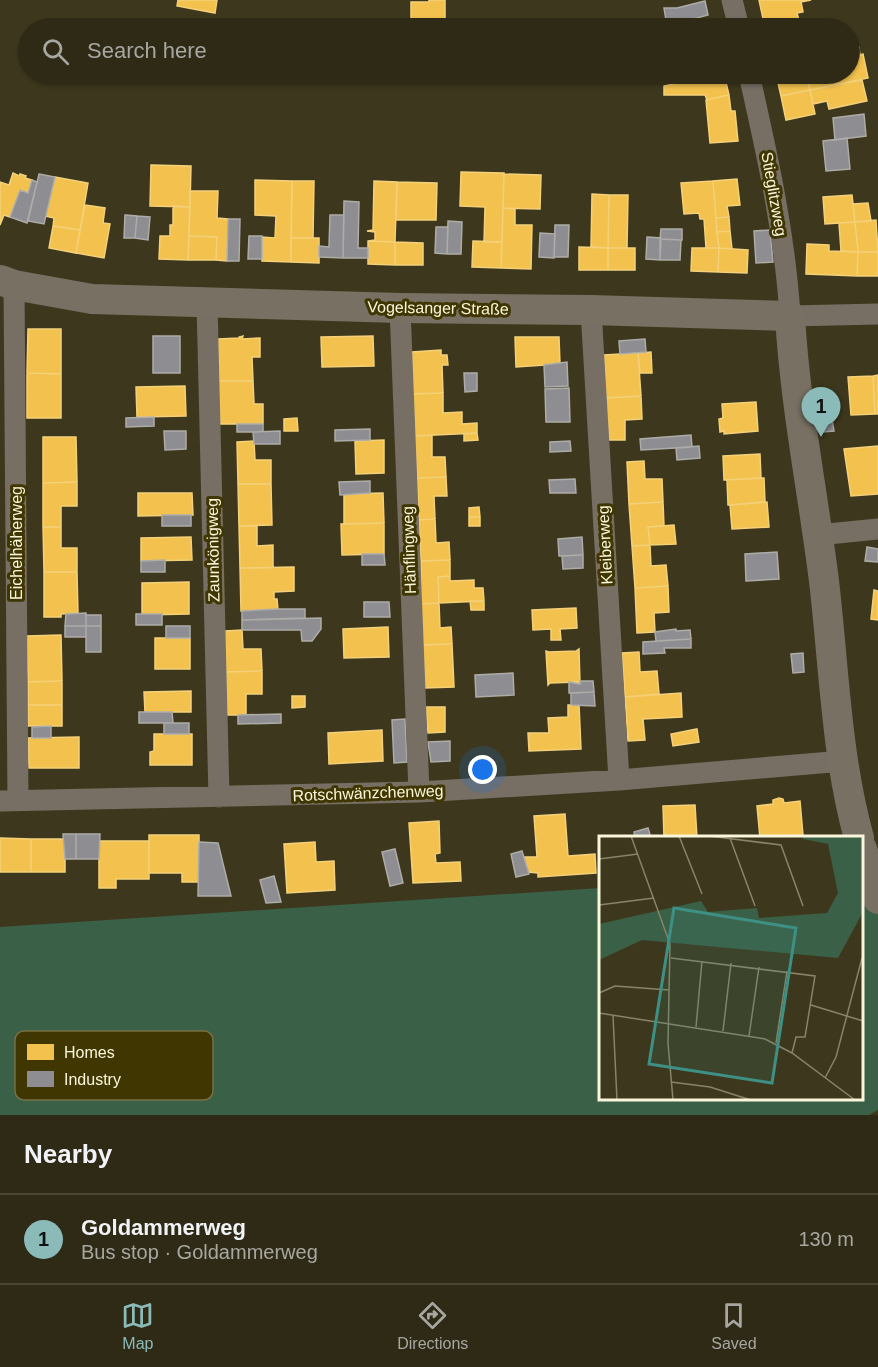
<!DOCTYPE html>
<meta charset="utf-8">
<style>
:root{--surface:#2e2a16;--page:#36321f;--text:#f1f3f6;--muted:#a7a7a1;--line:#494635;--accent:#8bbbb9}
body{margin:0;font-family:Arial,sans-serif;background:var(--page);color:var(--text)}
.you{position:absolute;left:483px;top:770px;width:21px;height:21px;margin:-15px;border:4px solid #fff;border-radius:50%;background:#1a73e8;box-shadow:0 0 0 9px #1a73e833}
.badge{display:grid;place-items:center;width:39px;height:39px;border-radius:50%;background:var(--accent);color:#111;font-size:20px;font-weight:700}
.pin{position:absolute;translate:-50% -50px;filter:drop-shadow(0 2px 3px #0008)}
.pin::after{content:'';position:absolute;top:32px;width:21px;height:18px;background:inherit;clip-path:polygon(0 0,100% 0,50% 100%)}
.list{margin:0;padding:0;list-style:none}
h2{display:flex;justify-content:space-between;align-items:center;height:78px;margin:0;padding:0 24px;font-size:26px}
h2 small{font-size:20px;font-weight:400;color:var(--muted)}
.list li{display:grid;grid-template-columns:39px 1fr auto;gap:18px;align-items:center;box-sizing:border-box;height:90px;padding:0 24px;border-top:2px solid var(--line)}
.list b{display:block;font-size:22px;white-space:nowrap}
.list p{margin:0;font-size:20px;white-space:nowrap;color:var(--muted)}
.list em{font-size:20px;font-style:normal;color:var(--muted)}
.icon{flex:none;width:33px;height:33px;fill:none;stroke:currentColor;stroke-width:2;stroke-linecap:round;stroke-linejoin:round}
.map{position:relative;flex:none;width:878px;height:1115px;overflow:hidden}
.search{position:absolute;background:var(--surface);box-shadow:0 2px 4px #0004;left:18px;right:18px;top:18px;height:66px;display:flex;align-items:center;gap:15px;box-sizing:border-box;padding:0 21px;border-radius:33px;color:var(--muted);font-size:22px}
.sheet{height:168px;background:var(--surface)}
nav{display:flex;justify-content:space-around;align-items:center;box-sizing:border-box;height:84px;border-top:2px solid var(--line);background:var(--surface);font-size:16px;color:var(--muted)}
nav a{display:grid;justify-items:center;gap:3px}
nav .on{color:var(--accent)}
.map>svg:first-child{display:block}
.green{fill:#3a6047}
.homes{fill:#f2c14e;stroke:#f4d179;stroke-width:1.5}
.industry{fill:#8d8d92;stroke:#aeaca8;stroke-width:1.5}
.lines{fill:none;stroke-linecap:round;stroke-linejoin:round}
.street{stroke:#776f64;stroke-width:21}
.secondary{stroke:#787163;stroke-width:30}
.labels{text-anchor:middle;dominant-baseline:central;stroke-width:6;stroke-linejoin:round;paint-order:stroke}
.street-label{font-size:16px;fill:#faf6dc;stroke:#3f3602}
.inset-road{fill:none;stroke:#898469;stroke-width:1.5}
.view{fill:#3e9084;fill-opacity:0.15;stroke:#3e9084;stroke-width:3}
.inset-edge{fill:none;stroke:#faf6dc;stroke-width:3}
.key{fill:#3f3602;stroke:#777043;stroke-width:1.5}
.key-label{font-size:16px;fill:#faf6dc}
</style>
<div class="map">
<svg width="878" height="1115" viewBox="0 0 878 1115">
<rect width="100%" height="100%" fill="#3d381d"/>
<path class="green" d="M878,870V1110L869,1115H0V927L600,888V1098H862V871Z"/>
<path class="homes" d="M178,0H217L215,13L177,6Z
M429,0H445V28H411V2H429Z
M759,0H811L801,2L803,12L797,13L801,28H765Z
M859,47L860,55L863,54L868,78L834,85L832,74H850V49Z
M689,74H724L729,95L707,100L705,95H664V86L688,81L687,77L690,76Z
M776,74H806L810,90L781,96Z
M806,74H832L834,85L810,90Z
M862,80L867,101L829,109L827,101L813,104L810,90Z
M810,90L815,114L786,120L781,96Z
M729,95L731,111H735L738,141L710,143L706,100Z
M151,165L191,166L190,207L150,206Z
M461,172L504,173L502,242H484L485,207L460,206Z
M13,173L19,176L20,174L26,176L25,178L32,180L28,193L20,190L10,217L4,215L0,225V182L9,185Z
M504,174L541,175L540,209L503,208Z
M55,177L88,183L80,230L53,226L54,218L45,216Z
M737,179L740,205L727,206L729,217L716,218L713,181Z
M255,180L292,181L291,262L262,261V237L275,238L276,216L255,215Z
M292,181H314L313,238H291Z
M374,181L397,182L395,242L368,241L375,240V232L367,231L373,230Z
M713,181L717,232L719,248H706L704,219H700L699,213L684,214L681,183Z
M397,182L437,183L436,220H396Z
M190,191H218L217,218L228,219L227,261L216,260L217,237L189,236Z
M592,194L609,195L608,248L591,247Z
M609,195H628L627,248H608Z
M852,195L855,222L825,224L823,197Z
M868,203L871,221L855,222L853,204Z
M85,205L105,208L103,223L110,224L104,258L76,253Z
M173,206L190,207L188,260L159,259L160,236H170V225H173Z
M503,208L515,209V225H532L531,269L501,268Z
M729,217L730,231L717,232L716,218Z
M876,220L878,252H858L855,222Z
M855,222L858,252L841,251L839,223Z
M53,226L80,230L76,253L49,248Z
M730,231L732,249L719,248L717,232Z
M189,236L217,237L216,260H188Z
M291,238H319V263L291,262Z
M368,241L395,242V265L368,264Z
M473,241L502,242L501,268L472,267Z
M395,242L423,243V265H395Z
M807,244L829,245V251L858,252L857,276L806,274Z
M579,247L608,248V270H579Z
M608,248H635V270H608Z
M692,248H719L718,272L691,271Z
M719,248L748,250L747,273L718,272Z
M858,252H878V276H857Z
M28,329H61V374L27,373Z
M243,336L242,339L260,338V357H252L253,381H219L218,339L239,338V337Z
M373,336L374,366L322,367L321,337Z
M515,337H559L560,364L516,367Z
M441,350V355H447L448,365H442L443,393L413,394L412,352Z
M651,352L652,373H640L638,353Z
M638,353L641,396L606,398L604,355Z
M27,373L61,374V418H27Z
M878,375V414H875L873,376Z
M873,376L875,414L851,415L848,377Z
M219,381H253L254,404H263V424H220Z
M185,386L186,416L137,417L136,387Z
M443,393V413L462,412V424L477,423V433L415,436L413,394Z
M641,396L642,419L625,420V440H609L606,398Z
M756,402L758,431L724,434V431L720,432L719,419L723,418L722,404Z
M297,418L298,431H284V419Z
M477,433L478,440L464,441V434Z
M432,435V457H445L446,477L417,478L415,436Z
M43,437H76L77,482L43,483Z
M384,440V473L356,474L355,441Z
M254,441L255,460H271V484H238L237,442Z
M878,446V494L851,496L844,449Z
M760,454L761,478L724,480L723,456Z
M644,461L645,479H662L663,502L629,504L627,462Z
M446,477L447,496H434L435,519L419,520L417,478Z
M764,478L765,502L728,505L727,480Z
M77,482V506H61V527H43V483Z
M238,484H271L272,525L239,526Z
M138,493H192L193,515L138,516Z
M383,493L384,523L344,524V494Z
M663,502L664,526L648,527L650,545L632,546L629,504Z
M767,502L769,527L732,529L730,505Z
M479,507L480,517H469V508Z
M469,517H480V526H469Z
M435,519L436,543L449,542L450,560L421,561L419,520Z
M384,523V554L342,555L341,524Z
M674,525L676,544L650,545L648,527Z
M239,526H257V546L273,545V568H240Z
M43,527H61V548H77V572H44Z
M191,537L192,560L141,561V538Z
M650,545L651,566L666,565L668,586L635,588L632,546Z
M450,560V576L438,577L439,603L421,604V561Z
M294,567V591L274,592V599H277L278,610L241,611L240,568Z
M44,572H77L78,613L61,614V617H44Z
M450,576V581L474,580V588H483L484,601L439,603L438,577Z
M189,582V614L142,615V583Z
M668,586L669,612L654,613L655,632L637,633L635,588Z
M874,590L878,591V620L871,619Z
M470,601H484V610H471Z
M439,603L440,628L451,627L452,644L423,645L421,604Z
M576,608L577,628L560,629L561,640H551V629L533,630L532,610Z
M388,627L389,657L344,658L343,629Z
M242,630L243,649H261L262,671L226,672L225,631Z
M61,635L62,681L28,682L27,636Z
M155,638H190V669H155Z
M452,644L454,687L425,688L423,645Z
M579,649L580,684L578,682L550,683L548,685L546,651L549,652L576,651Z
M639,652L640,672L657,671L659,694L625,697L622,653Z
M262,671V694H246V715H227L226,672Z
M62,681V705H28V682Z
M191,691V712H145L144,692Z
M681,693L682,717L643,719L645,740L628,741L625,697Z
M292,696H305V707L292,708Z
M28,705H62V726H28Z
M568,705H579L581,749L529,751L528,733H549L548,718L568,717Z
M426,707H445V732L428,733Z
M697,729L699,742L673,746L671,734Z
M382,730L383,761L329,764L328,733Z
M154,734H192V765H150V752L154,751Z
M79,737V768H29L28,738Z
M779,798L783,799L784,803L800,801L803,835L760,838L757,806L773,804V800Z
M695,805L697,838H664L663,806Z
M565,814L568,856L595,854L596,873L538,877V873L528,872L523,857H537L534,816Z
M439,821L440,853L435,854L436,863L460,862L461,881L413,883L409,823Z
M149,835H199V882H182V873H149Z
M0,838L31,839V872H0Z
M31,839H65V872H31Z
M99,841H149V879H116V888H99Z
M315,842L316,862L334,861L335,890L287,893L284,844Z"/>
<path class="industry" d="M705,1L708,15L667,26L664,8H677Z
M864,114L866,136L835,140L833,118Z
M847,138L850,169L826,171L823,141Z
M39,174L55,177L44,224L28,221Z
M32,180L37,182L27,223L10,217L20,190L28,193Z
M344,201L359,202L358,248H368V258H343Z
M125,215L137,216L135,238H124Z
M330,215H344L343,258L319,257V246L329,247Z
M137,216L150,217L148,240L135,238Z
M228,219H240L239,261H227Z
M448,221L462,222L461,254H447Z
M555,225H569L568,257H554Z
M436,227H448L447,254L435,253Z
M661,229H682V240L660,239Z
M770,230L773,262L756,263L754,231Z
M540,233L555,234L554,258L539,257Z
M249,236H262V259H248Z
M647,237L661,238L660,260L646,259Z
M660,239L681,240L680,260H660Z
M153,336H180V373H153Z
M645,339L646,352L620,354L619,341Z
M567,362L568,386L545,387L544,365Z
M464,373H477V391L465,392Z
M569,388L570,422H546L545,389Z
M830,405L834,431L823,432L819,407Z
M154,417V426L126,427V418Z
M237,424H263V432H237Z
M370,429V440L335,441V430Z
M164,431H186V449L165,450Z
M280,431V444H254L253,432Z
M691,435L692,447L641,450L640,439Z
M570,441L571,451L550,452V442Z
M699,446L700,458L677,460L676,448Z
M575,479L576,493H550L549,480Z
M370,481V493L340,495L339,482Z
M162,515H191V526H162Z
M582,537L583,555L559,556L558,539Z
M867,547L878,549V562L865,561Z
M777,552L779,579L746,581L745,554Z
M362,554H384L385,565H362Z
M583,555V568L563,569L562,556Z
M165,560V572H141V561Z
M364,602H389L390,617H364Z
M278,609H305V618L242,620V611Z
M86,613V626H65L66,614Z
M136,614H162V625H136Z
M86,615H101V626H86Z
M321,618V629L312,641H302L301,630H242V620Z
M65,626H86V637H65Z
M86,626H101V652H86Z
M166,626H190V638H166Z
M676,629V631L690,630L691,639L656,641L655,632Z
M691,639V648H664L665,653L643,654V642Z
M803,653L804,672L793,673L791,654Z
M513,673L514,695L476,697L475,675Z
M580,681H593L594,692L569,693V682L580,684Z
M594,692L595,706L571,705V693Z
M139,712H172L173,723H139Z
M281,714V723L238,724V715Z
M405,719L407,762L394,763L392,720Z
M164,723H189V734H164Z
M51,726V738H32V727Z
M450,741V761L431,762L428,742Z
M648,828L651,838H635L634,832Z
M63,834H76V859H65Z
M76,834H100L99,859H76Z
M199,842L218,843L231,896H198Z
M395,849L403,883L390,886L382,852Z
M522,851L529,874L516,877L511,854Z
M274,876L281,902L266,903L260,880Z"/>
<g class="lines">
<path class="street" d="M732,0L739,28
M749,74C767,154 785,233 790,316L878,314
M14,285L18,801
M207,303L219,797
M400,308L419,792
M591,310L619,780
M818,535L878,529
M0,801L419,792L619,780L843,761"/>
<path class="secondary" d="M0,280L14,285L92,299L400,308L591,310L790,316C795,405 813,493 824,581C834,666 836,755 859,838
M862,849L878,899"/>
</g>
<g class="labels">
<g class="street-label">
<text transform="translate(774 194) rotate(80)">Stieglitzweg</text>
<text transform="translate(438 308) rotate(1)">Vogelsanger Straße</text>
<text transform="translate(16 543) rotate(-90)">Eichelhäherweg</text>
<text transform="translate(605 545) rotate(-93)">Kleiberweg</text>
<text transform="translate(213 550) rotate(-91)">Zaunkönigweg</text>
<text transform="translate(409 550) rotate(-92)">Hänflingweg</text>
<text transform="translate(368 793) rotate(-2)">Rotschwänzchenweg</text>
</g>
</g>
<g transform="translate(599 836)">
<rect width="264" height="264" fill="#3d381d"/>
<path d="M204,0H264V76L239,122L43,104L0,124V88L102,65L109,76L158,72L160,82L228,77L239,57L229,8L204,3Z" fill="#3a6047"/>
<path class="inset-road" d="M32,0L71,108L69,207L74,264M80,0L103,58M110,0L182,9L204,70M131,2L156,70M0,23L39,18M0,69L55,62M72,122L216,140L206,201H197L193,217M0,157L16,150L70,154M212,169L264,185M0,177L166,203L193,217L256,264M14,180L18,264M97,191L103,125M124,195L132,127M150,200L160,131M177,207L188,135M226,242L237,221L263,122M72,246L111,251L152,264"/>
<path class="view" d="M75,72L197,92L173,247L50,228Z"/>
<rect width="264" height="264" class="inset-edge"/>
</g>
<rect x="15" y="1031" width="198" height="69" rx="9" class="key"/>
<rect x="27" y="1044" width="27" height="16" fill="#f2c14e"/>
<rect x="27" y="1071" width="27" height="16" fill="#8d8d92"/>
<g class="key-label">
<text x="64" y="1058">Homes</text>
<text x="64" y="1085">Industry</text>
</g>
</svg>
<div class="you"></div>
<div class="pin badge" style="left:821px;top:437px">1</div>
<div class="search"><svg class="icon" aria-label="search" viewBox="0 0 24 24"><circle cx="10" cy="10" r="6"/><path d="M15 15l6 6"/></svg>Search here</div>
</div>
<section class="sheet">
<h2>Nearby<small></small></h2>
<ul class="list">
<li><span class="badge">1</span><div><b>Goldammerweg</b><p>Bus stop · Goldammerweg</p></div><em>130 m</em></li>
</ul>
</section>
<nav>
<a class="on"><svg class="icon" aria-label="map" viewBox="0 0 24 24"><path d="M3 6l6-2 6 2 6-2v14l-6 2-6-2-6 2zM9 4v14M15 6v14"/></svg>Map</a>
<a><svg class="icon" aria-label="directions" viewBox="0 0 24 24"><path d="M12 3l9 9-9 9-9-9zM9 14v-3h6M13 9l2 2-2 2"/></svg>Directions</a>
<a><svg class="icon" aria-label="saved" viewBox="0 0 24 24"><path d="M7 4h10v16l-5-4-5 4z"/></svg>Saved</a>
</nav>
